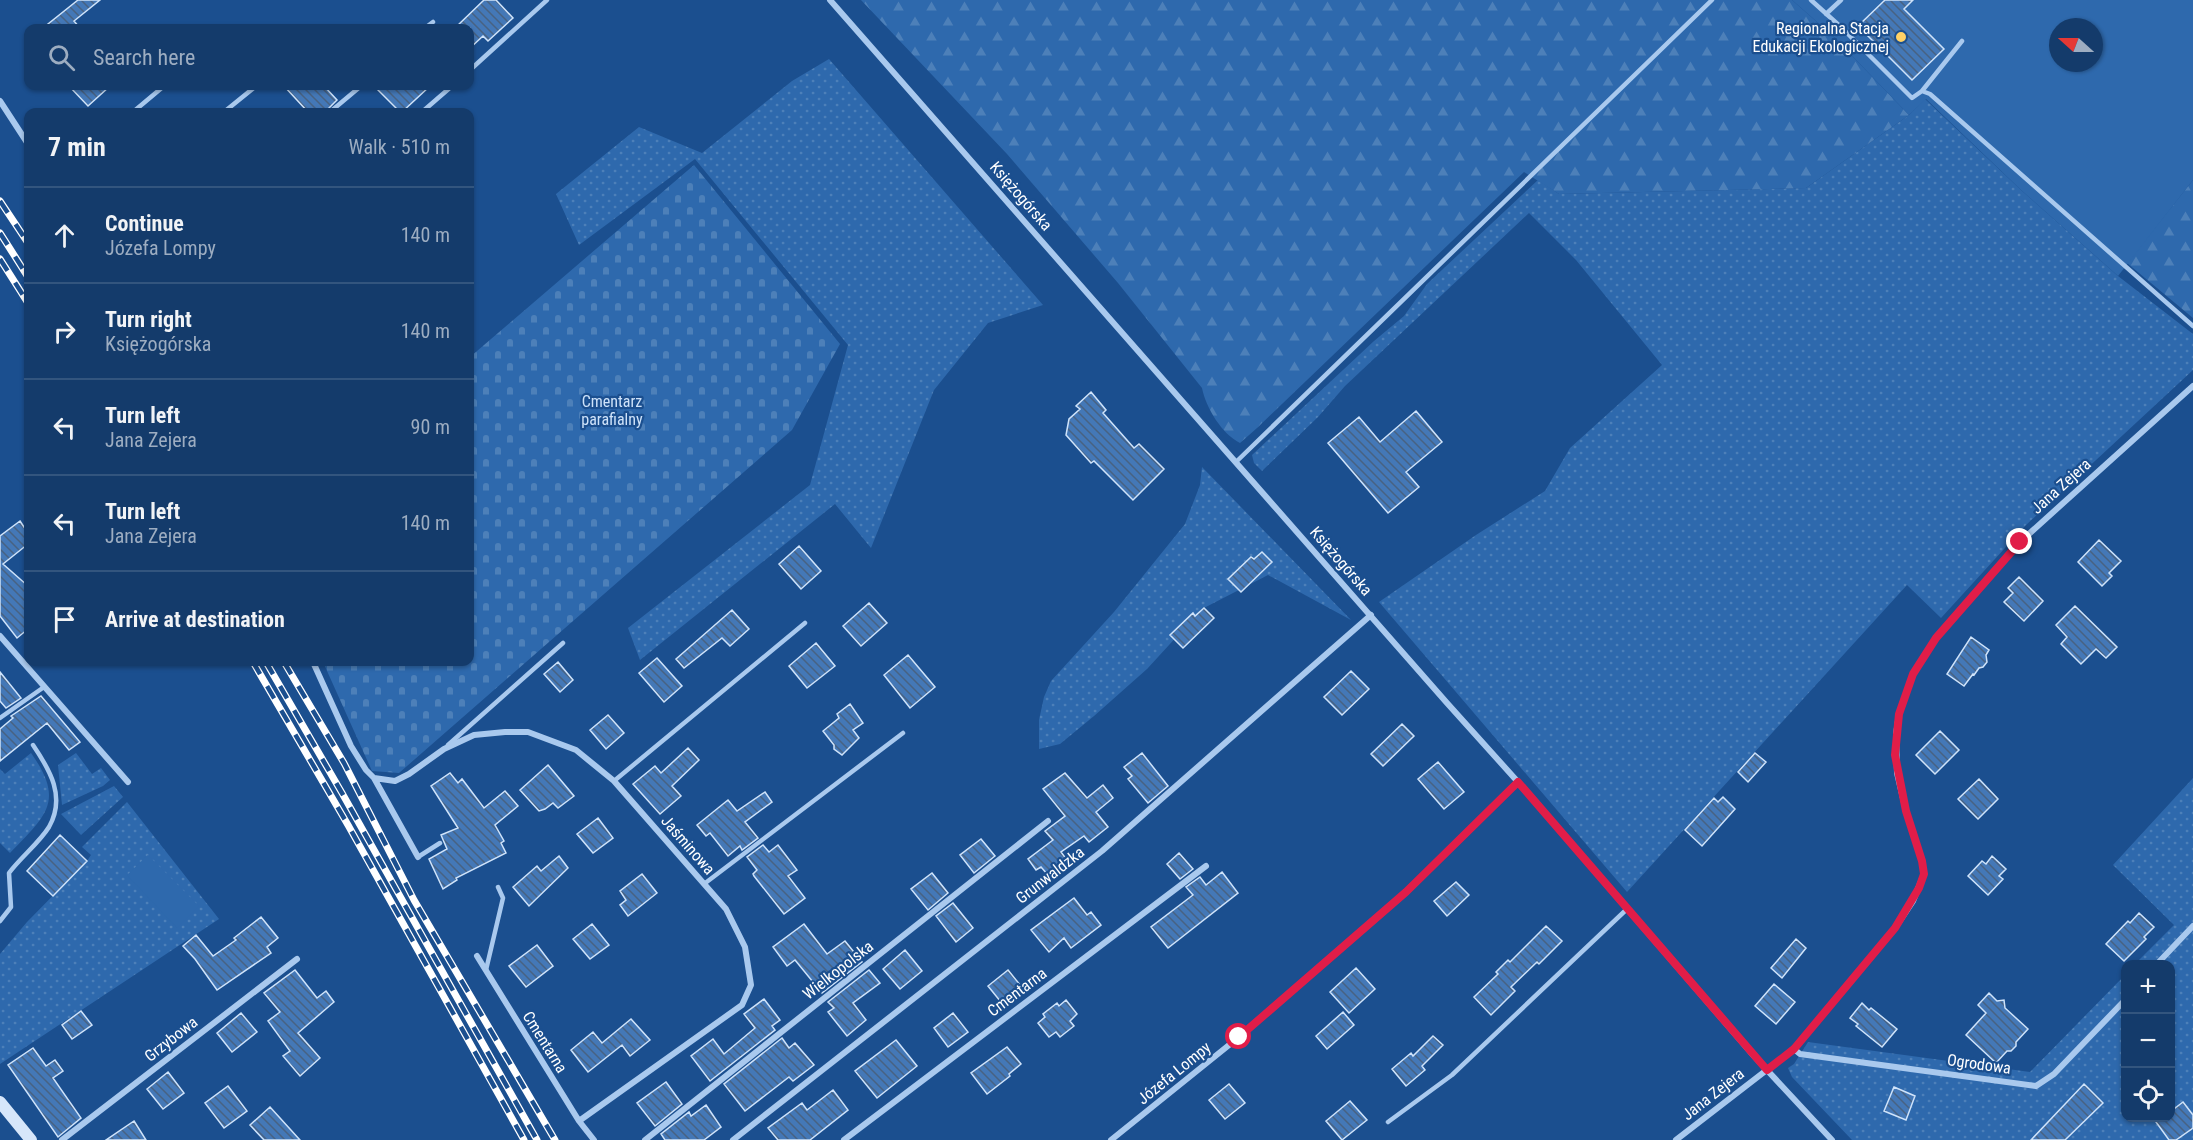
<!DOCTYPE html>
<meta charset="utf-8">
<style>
:root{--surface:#143b6b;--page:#214673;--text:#f1f3f6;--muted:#9dadc1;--line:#33557e}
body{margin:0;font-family:"Roboto Condensed",sans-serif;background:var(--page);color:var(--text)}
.controls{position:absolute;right:18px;bottom:18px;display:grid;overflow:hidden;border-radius:12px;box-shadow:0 2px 4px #0004}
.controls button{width:54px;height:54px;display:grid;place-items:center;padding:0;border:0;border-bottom:2px solid var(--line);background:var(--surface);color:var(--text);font:30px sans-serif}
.compass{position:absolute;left:2049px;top:18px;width:54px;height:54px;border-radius:50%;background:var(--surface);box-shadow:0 2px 4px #0004;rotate:291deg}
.stop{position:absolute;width:18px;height:18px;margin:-14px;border:4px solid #e11d48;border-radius:50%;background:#fff}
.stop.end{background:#e11d48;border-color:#fff;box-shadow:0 2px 6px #0008}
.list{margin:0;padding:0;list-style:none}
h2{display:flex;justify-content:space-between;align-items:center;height:78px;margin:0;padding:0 24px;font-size:26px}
h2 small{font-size:20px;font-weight:400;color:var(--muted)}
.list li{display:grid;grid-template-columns:39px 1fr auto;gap:18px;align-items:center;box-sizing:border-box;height:96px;padding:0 24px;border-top:2px solid var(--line)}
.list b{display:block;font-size:22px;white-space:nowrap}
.list p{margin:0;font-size:20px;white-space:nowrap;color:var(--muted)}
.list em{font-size:20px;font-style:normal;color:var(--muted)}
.icon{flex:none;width:33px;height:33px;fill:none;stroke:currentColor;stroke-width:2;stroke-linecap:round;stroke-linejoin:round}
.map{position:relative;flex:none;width:2193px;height:1140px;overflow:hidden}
.search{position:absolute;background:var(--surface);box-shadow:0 2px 4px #0004;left:24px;top:24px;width:450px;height:66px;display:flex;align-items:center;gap:15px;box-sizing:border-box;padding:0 21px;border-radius:12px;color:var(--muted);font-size:22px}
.panel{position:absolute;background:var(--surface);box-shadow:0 2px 4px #0004;left:24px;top:108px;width:450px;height:558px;border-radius:12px}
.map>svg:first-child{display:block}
.grass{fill:url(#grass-dots)}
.forest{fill:url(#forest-firs)}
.cemetery{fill:url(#cemetery-stones)}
.green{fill:#2e69ad;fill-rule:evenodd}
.building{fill:url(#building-back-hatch);stroke:#cfe3fa;stroke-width:1.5}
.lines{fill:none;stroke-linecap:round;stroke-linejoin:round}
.lane{stroke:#a9c9ee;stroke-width:4.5}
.street{stroke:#a9c9ee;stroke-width:6}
.secondary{stroke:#d6e6fa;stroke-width:12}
.rail-casing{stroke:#fff;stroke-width:7}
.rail{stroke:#1b4f8f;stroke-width:4.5;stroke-dasharray:14;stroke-linecap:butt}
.route{stroke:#e11d48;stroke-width:8}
.poi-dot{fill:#ffd166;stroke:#1b4f8f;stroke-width:2}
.labels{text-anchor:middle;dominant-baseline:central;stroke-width:4.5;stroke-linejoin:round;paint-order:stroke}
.poi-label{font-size:16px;fill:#fff;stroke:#1b4f8f;text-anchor:end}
.street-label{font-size:16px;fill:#fff;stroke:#1b4f8f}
.park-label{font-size:16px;fill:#cfe3fa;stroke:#1b4f8f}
</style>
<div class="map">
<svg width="2193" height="1140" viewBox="0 0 2193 1140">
<defs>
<pattern id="grass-dots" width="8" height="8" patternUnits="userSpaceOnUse" patternTransform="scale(1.5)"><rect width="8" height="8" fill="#2e69ad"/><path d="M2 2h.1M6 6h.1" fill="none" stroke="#4d80b9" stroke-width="1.8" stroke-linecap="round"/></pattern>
<pattern id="forest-firs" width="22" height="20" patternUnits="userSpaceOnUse" patternTransform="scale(1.5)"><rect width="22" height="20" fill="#2e69ad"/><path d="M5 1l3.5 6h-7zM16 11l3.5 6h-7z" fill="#4d80b9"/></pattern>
<pattern id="cemetery-stones" width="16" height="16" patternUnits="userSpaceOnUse" patternTransform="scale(1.5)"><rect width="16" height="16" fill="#2e69ad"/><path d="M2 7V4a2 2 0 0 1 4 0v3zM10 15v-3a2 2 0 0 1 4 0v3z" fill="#4d80b9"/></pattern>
<pattern id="building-back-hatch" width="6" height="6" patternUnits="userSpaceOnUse" patternTransform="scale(1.5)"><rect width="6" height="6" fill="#4478b7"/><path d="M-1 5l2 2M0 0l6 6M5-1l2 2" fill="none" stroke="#486282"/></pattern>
</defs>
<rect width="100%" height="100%" fill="#1b4f8f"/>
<path class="grass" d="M829,59L1043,305L988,323L934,390L871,548L835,504L640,660L628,628L810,485L848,345L695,159L579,245L556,194L639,127L702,153L792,81Z
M1925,99L2021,190L2118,276L2193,334V370L2026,525L1941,618L1907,585L1627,892L1379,602L1476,535L1545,491L1570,448L1662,365L1576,260L1529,213L1345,386L1318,417L1262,471L1254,463L1252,455L1374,341L1404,316L1427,284L1538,180L1559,194L1806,188L1909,115Z
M1202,467L1351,620L1268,575L1202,609L1147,669L1094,716L1060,744L1039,749V720L1044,697L1051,681L1114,612L1185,524L1200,485Z
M31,753C66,802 45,816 10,853L0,843V769L5,774Z
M76,753L92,774L101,768L110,780L103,786L62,805L58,765Z
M2193,778V1140H1852L1792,1077L1788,1068L1794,1064L1808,1042L2030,1072L2125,975L2126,1118H2170V964H2135L2174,925L2113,865Z
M114,786L123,797L81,835L61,814Z
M127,802L219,919L0,1064V954L27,922L87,861L91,855L82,847Z"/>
<path class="forest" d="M861,0H1792L1833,36L1909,115L1806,188L1559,194L1524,172L1257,428L1240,443C1222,434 1206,408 1202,388L1118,283L1007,154Z
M2193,180V318L2127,263Z"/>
<path class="cemetery" d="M694,165L840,344L792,430L399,773L372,771L323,662H470V357Z"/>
<path class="green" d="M1792,0H2193V180L2118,276L2021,190L1926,99L1909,115L1833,36ZM2058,27H2094V63H2058Z
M148,855L199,906L177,928L127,875Z"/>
<path class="building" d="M78,0H100L74,21L80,28H43Z
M484,0H496L513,18L488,41L483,36L470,48V28H455Z
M1885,0H1913L1904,9L1944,49L1912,80L1858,26Z
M69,86H110L88,106Z
M284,86H324L337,100L325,112H308Z
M374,86H430L402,112H400Z
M1091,392L1106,410L1103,413L1134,448L1139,444L1164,469L1133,500L1094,461L1091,463L1066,435L1069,419L1080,409L1076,406Z
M1416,411L1442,442L1406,472L1419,487L1388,513L1328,443L1359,417L1380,442Z
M20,521L28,533V544L3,564L28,586V629L17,638L0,616V536Z
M2099,540L2121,561L2109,573L2112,576L2102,586L2078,562Z
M799,546L821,571L801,589L779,564Z
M1262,552L1272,562L1241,592L1228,579L1251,557L1254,559Z
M2019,577L2043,601L2024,621L2004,602L2013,593L2008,588Z
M869,603L887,623L861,646L843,626Z
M2075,606L2117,647L2106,658L2096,649L2081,664L2061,644L2067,637L2056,625Z
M1204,608L1214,618L1183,648L1170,635L1193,613L1195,616Z
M732,610L749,629L730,646L722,638L684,668L676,659Z
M1971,637L1989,650L1986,655L1987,662L1983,667L1979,668L1974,675L1973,674L1964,686L1947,674Z
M816,643L835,666L807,688L789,666Z
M908,655L935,687L910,708L884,675Z
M657,658L682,686L664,702L639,673Z
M558,662L573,680L560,692L544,674Z
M1351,671L1369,689L1342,715L1324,697Z
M0,672L21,698L6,708L0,701Z
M41,696L80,742L69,750L47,723L0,761V729L13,718L11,716Z
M850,704L863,723L853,730L859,738L842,755L834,749V745L823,731L839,718L837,714Z
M608,715L624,733L606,749L590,730Z
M1402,724L1414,736L1383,766L1371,754Z
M1940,731L1959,750L1935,774L1916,755Z
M688,748L699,760L672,786L681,796L660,814L633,784L655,766L661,773Z
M1142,753L1168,786L1148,803L1128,779L1132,776L1124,767Z
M1755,753L1766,762L1748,782L1738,772Z
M1438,762L1464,792L1444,809L1418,779Z
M548,765L574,796L558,808L553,803L545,809L539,811L520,790Z
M450,773L458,783L462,779L484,808L505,791L518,806L495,825L504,841L501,843L506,853L456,878L457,880L443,889L429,859L447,849L441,835L458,828L431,786Z
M1065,773L1087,798L1103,785L1113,798L1096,812L1108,827L1089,842L1084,836L1061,852L1067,860L1048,875L1041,867L1036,870L1028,859L1053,840L1045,831L1065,816L1043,789Z
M1979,779L1998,799L1978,819L1958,799Z
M765,792L772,802L745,822L758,838L742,850L740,846L728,856L710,833L706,836L697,825L728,800L737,811Z
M1723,797L1735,809L1702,846L1685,830L1714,798L1718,802Z
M598,818L613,838L593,853L577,834Z
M60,835L87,861L53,896L27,871Z
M981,839L995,856L974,873L960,855Z
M763,845L769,852L778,845L797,870L788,876L805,898L784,914L754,876L753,874L757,870L747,857Z
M1179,853L1193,869L1180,879L1167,864Z
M559,856L568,868L529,906L513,887L537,866L541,871Z
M1992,856L2006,869L1999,876L2003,879L1988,895L1968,876L1982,861L1986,864Z
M1222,872L1238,893L1168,948L1151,927L1193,895L1186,887L1200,877L1206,885Z
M932,873L948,893L928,910L911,889Z
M642,874L657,893L628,916L620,905L626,900L620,891Z
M1456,882L1469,895L1447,916L1434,901Z
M1074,898L1087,915L1091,912L1101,925L1071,948L1064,938L1049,952L1031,930Z
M953,903L973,928L956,942L936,916Z
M2139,913L2154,927L2144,937L2146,939L2124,961L2106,944L2128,921L2130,923Z
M261,917L278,938L267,947L271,953L217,990L195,959L183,946L196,935L213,956L236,940L234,938Z
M592,924L609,945L590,959L573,939Z
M804,924L827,954L845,941L862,962L822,993L795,960L787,966L773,947Z
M1546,926L1562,941L1539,964L1537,962L1511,987L1515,991L1491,1015L1474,997L1498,974L1496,972L1508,960L1510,962Z
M1796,939L1806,948L1782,978L1771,968Z
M537,945L553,966L526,987L509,966Z
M905,950L922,971L900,989L883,969Z
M1356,968L1375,989L1349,1013L1330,992Z
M295,970L317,998L326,991L334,1002L298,1033L320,1058L300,1076L283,1056L290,1051L268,1021L280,1012L264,993Z
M869,970L880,983L853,1003L866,1020L847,1036L828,1012L834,1008L828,1002Z
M1008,970L1025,991L1005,1007L988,986Z
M1774,984L1795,1002L1776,1024L1755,1006Z
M1989,993L1997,1001L2004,1000L2005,1008L2028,1029L2016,1042V1046L2011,1051H2007L1996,1063L1966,1035L1986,1013L1978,1005Z
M764,999L780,1020L772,1026L775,1030L710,1081L691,1056L713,1039L724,1054L755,1028L744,1014Z
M1066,1000L1077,1014L1070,1021L1074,1026L1060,1037L1056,1032L1049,1037L1038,1023L1045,1017L1043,1014L1057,1003L1059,1006Z
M1862,1003L1869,1010L1871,1008L1897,1029L1882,1047L1856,1026L1858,1024L1850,1018Z
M81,1011L92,1025L72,1039L62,1025Z
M1343,1012L1354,1025L1327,1049L1316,1036Z
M241,1013L257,1032L232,1052L217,1033Z
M953,1013L968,1032L948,1047L934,1028Z
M631,1019L650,1040L630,1056L622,1045L588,1072L571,1050L593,1032L602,1043Z
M1433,1036L1443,1045L1422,1066L1425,1070L1406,1086L1392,1069L1411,1053L1413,1056Z
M782,1038L789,1048L795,1043L814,1065L793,1081L789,1077L745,1111L724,1084Z
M896,1040L917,1066L877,1098L855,1071Z
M1007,1047L1021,1064L1009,1074L1010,1076L987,1094L971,1073Z
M33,1048L46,1066L55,1060L63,1071L53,1078L81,1118L58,1137L8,1065Z
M168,1072L184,1093L163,1109L147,1089Z
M666,1082L682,1104L655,1126L637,1103Z
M1229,1084L1245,1103L1225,1119L1209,1100Z
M2084,1084L2103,1103L2065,1140H2031Z
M228,1086L247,1111L224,1128L205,1103Z
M1894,1087L1915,1096L1906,1120L1884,1111Z
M833,1090L848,1110L810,1140H778L768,1128L802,1103L807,1110Z
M1350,1101L1367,1120L1342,1140L1326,1121Z
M2183,1102L2193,1115V1128L2176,1140H2169L2156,1122L2162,1118H2170V1112Z
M706,1105L721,1127L704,1140H665L661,1134L689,1112L691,1116Z
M270,1107L300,1140H264L250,1125Z
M134,1121L146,1140H106Z"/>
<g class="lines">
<path class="lane" d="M1811,0L1842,28L1912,98L1922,91L1930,94L2193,326
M1826,14L1841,0
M425,28L433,22
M470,70L547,0
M1922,91L1962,41
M133,112L164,86
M224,112L256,86
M330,112L361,86
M422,112L452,86
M1236,462L1712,0
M0,718L44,687
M448,745L563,643
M614,781L805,623
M418,857L440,843
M704,884L903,733
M0,921L11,907L9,873C21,857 39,843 49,827C66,797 50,770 33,745
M486,970L503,898L498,887
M1388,1122L1452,1075L1627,909"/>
<path class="street" d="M830,0L1447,703L1518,782L1754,1056L1832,1140
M0,101L28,144
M0,636L128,782
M313,662L351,746L366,770L374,778L395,781L409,774L444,749L474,735L505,732H528L576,750L614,781L726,909L745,947L751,985L742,1005L579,1121
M374,778L418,857
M477,956L579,1121L594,1140
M2157,964L2193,926
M1794,1049L1800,1054L2036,1086L2054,1074L2126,999
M62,1140L297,959
M645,1140L1048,821
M733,1140L1102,851L1371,615
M844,1140L1206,866
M1111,1140L1239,1037L1406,892L1518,782
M1676,1140L1794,1049L1895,928L1913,901L1924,874L1922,861L1906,811L1897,773L1896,734L1899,714L1913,674L1936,638L2020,542L2193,386"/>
<path class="secondary" d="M0,1102L31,1140"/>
<defs>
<path id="rail" d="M0,201L28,243
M0,233L28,277
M0,259L28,303
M253,662L348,825L524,1140
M266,662L342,793L537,1140
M284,662L344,763L414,900L555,1140"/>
</defs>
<use href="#rail" class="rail-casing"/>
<use href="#rail" class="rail"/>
</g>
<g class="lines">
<path class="route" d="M1239,1037L1406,892L1518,782L1767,1070L1794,1049L1895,928L1919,888L1924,874L1922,861L1906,811L1895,755L1899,714L1913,674L1936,638L2020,542"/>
</g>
<circle class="poi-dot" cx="1901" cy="37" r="6"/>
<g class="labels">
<g class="poi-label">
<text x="1889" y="28">Regionalna Stacja<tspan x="1889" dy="18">Edukacji Ekologicznej</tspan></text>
</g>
<g class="street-label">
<text transform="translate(1021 196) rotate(49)">Księżogórska</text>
<text transform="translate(2061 486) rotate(-42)">Jana Zejera</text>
<text transform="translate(1341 561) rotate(49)">Księżogórska</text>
<text transform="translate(688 845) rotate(49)">Jaśminowa</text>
<text transform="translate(1050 875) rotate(-38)">Grunwaldzka</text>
<text transform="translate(838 970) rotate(-38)">Wielkopolska</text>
<text transform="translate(1017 992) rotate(-37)">Cmentarna</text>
<text transform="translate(171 1039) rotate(-38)">Grzybowa</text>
<text transform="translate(545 1042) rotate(58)">Cmentarna</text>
<text transform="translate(1979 1064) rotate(8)">Ogrodowa</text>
<text transform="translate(1174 1073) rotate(-39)">Józefa Lompy</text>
<text transform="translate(1713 1094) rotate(-38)">Jana Zejera</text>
</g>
<g class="park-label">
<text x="612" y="401">Cmentarz<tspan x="612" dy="18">parafialny</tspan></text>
</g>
</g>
</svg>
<div class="controls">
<button>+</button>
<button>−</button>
<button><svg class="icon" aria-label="locate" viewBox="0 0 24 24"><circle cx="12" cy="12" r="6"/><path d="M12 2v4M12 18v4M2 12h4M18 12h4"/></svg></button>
</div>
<svg class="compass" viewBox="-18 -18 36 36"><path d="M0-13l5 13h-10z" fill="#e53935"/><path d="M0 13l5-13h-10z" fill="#9dadc1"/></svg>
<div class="stop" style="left:1239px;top:1037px"></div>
<div class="stop end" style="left:2020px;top:542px"></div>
<div class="search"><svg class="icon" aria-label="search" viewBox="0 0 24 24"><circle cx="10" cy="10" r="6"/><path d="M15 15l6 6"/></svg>Search here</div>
<section class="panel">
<h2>7 min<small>Walk · 510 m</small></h2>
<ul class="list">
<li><svg class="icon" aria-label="ahead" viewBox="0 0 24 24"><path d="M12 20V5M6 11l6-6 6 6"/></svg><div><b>Continue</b><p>Józefa Lompy</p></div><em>140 m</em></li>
<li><svg class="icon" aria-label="right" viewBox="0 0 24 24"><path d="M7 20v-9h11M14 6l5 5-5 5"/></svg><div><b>Turn right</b><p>Księżogórska</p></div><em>140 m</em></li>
<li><svg class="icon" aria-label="left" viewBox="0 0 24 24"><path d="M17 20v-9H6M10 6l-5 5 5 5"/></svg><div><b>Turn left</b><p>Jana Zejera</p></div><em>90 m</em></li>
<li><svg class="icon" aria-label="left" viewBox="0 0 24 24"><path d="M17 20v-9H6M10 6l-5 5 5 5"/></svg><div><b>Turn left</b><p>Jana Zejera</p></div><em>140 m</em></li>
<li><svg class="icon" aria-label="arrive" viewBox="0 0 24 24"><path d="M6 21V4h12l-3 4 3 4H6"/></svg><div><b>Arrive at destination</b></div></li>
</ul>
</section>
</div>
